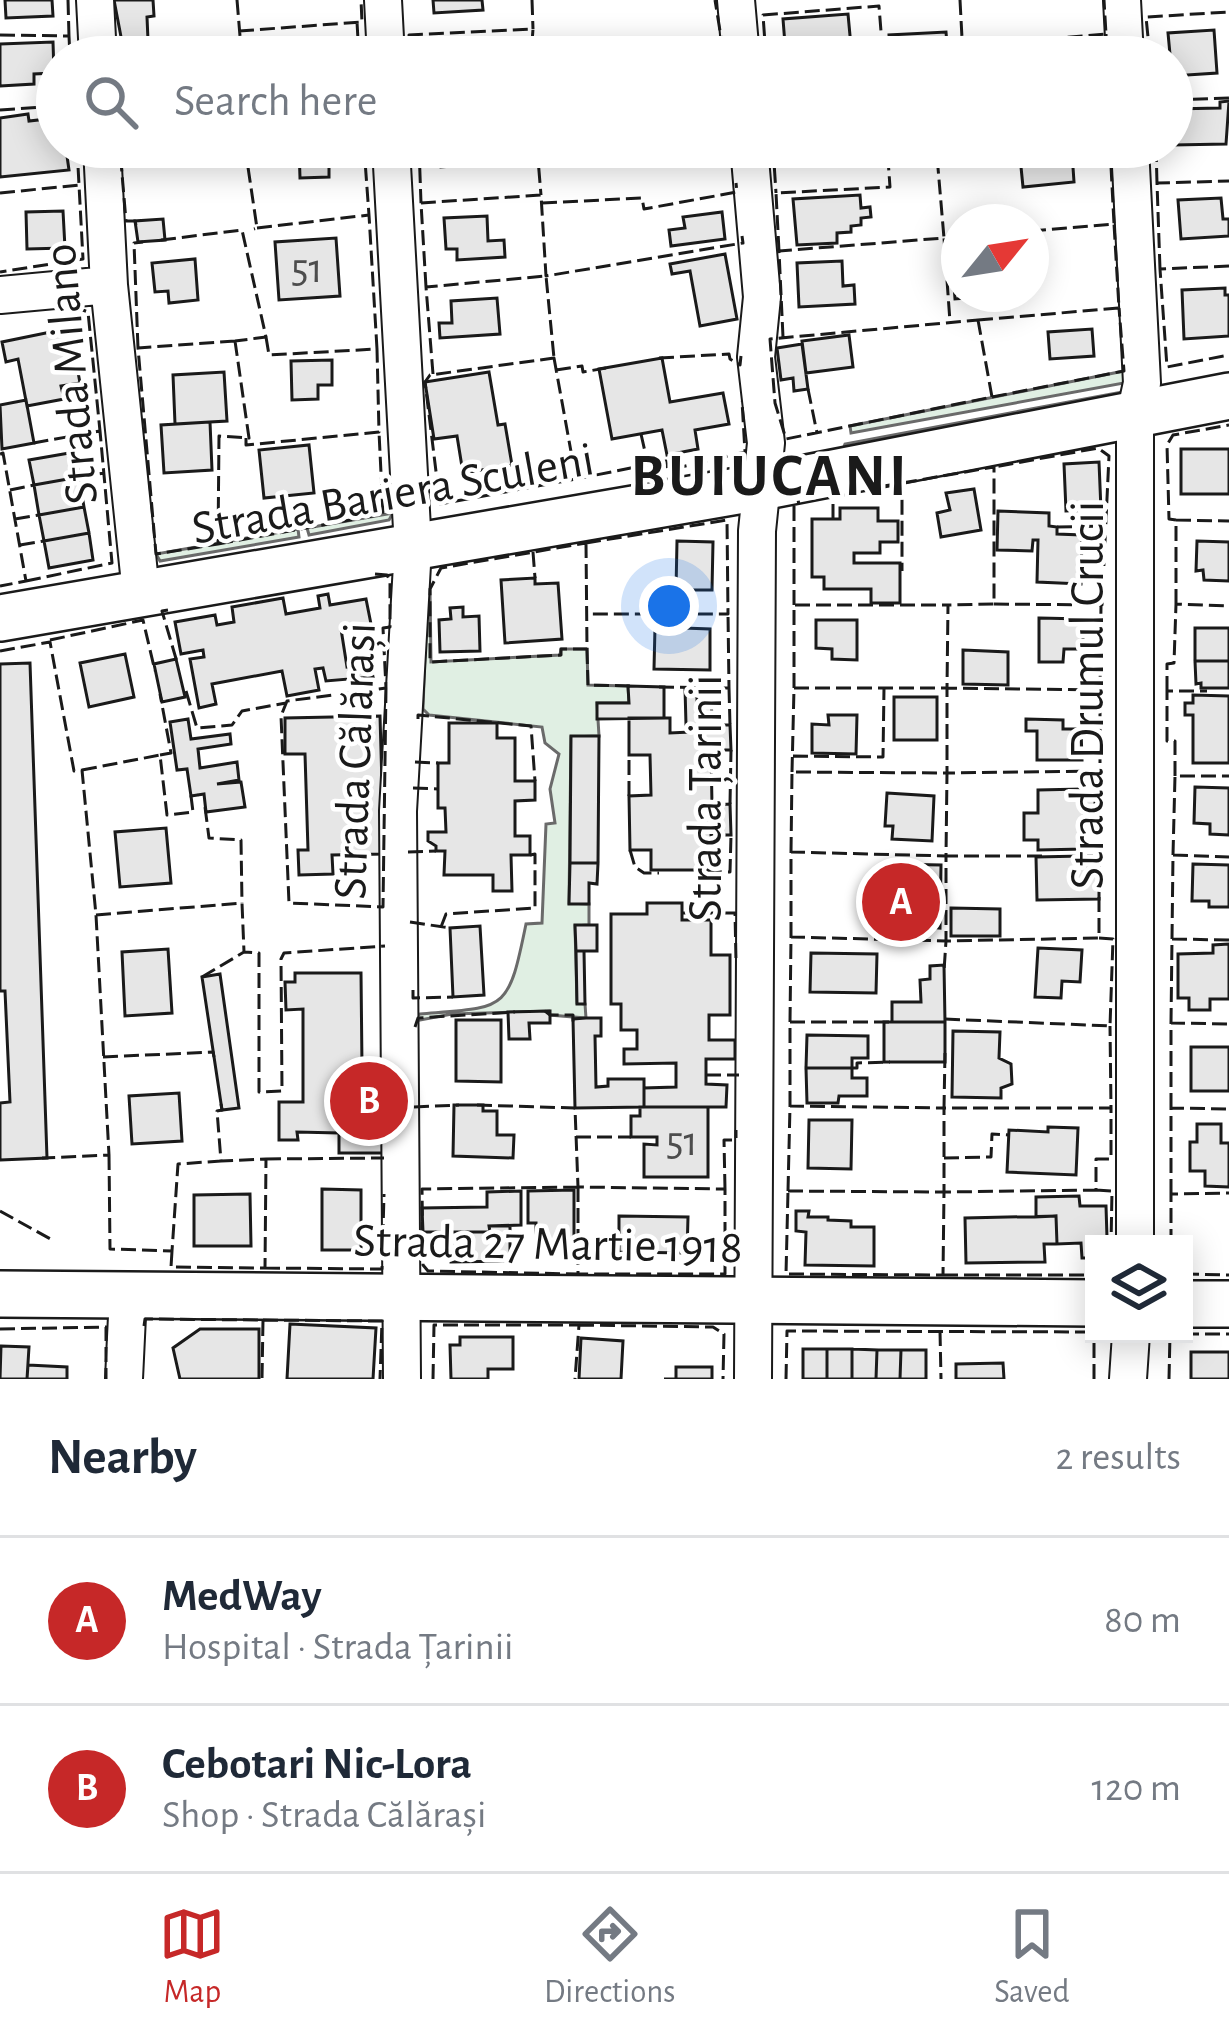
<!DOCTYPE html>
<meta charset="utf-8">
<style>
:root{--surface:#fff;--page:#f2f2f3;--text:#1f2937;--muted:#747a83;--line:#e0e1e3;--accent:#c62828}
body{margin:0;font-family:"Alegreya Sans",sans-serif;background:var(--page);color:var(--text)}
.controls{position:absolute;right:36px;bottom:36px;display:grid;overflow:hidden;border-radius:0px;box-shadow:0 6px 30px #0003}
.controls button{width:108px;height:108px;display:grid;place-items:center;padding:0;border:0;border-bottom:3px solid var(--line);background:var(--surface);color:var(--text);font:60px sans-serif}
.compass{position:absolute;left:941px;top:204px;width:108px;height:108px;border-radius:50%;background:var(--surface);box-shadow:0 6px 30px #0003;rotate:60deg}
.you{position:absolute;left:669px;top:606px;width:42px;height:42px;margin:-30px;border:9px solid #fff;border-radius:50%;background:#1a73e8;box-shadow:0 0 0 18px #1a73e833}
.badge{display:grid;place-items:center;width:78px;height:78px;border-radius:50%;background:var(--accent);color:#fff;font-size:39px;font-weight:700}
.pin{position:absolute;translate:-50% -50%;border:6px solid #fff;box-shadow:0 3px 12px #0006}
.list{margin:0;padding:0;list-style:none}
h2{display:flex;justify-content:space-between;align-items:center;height:156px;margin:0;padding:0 48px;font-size:51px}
h2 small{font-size:39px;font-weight:400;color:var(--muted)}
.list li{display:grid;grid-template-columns:78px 1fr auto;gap:36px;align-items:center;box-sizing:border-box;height:168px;padding:0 48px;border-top:3px solid var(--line)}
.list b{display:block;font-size:45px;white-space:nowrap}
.list p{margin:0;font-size:39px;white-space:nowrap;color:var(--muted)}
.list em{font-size:39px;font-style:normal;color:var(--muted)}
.icon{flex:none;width:66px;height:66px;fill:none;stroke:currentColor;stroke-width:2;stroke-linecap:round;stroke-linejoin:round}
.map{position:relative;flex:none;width:1229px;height:1379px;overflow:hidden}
.search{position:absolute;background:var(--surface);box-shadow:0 6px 30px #0003;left:36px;right:36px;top:36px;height:132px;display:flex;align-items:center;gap:30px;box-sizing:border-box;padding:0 42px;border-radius:66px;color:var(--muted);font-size:45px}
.sheet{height:492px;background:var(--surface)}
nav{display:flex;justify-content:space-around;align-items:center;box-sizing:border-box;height:168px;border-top:3px solid var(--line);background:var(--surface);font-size:33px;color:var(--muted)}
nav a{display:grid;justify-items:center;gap:6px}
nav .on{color:var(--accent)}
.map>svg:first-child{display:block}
.green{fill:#e0efe3;stroke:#6a6a6a;stroke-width:3}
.building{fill:#e6e6e6;stroke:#1a1a1a;stroke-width:3}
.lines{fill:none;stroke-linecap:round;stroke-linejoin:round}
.minor-casing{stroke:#1a1a1a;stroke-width:40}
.major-casing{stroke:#1a1a1a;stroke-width:50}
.minor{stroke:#fff;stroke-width:36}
.major{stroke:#fff;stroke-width:45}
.fence{stroke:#1a1a1a;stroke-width:3;stroke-dasharray:15 6;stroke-linecap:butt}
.labels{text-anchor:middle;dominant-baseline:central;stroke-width:9;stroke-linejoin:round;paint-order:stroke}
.number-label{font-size:42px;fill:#4d4d4d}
.street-label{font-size:48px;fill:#1a1a1a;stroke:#fff}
.district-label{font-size:60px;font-weight:bold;letter-spacing:3px;fill:#1a1a1a;stroke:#fff}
</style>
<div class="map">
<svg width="1229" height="1379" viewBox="0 0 1229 1379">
<rect width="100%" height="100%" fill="#fff"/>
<path class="green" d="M1124,371L1127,375L1124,383L851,433L850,426Z
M1127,391L1122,396L841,454L845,444Z
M393,513L389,520L309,535L307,528Z
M298,529L299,537L160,561L156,554Z
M430,589L431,662L560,655L561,649H587L588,685L628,686L629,703H597L599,736L571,737L569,903L589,904V925L575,926L577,1003L585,1004L586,1018L550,1015L549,1011L452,1014L415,1021V1016L420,1014C506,1007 508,1013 526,924L542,923L546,824L555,823L550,789L559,754L545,743L542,727L429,715L423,709L427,592Z"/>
<path class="building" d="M5,0H52L53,16L6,18Z
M114,0H153L154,16L147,17L148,40L122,42Z
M433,0H482L483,10L434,13Z
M848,14L852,57H786L783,19Z
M1214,30L1217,73L1172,76L1168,33Z
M946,32L948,57H890L889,35Z
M339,38L340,57H292L291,41Z
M477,39L479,57H437L436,43Z
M53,42L54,73L34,74V84L0,86V44Z
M1071,45L1072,57H1024V50Z
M1229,101L1226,144L1173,145L1172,109L1220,108V102Z
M28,114L29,121L56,118L57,147L66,149L69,170L0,177V118Z
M299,147H349V163L329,164V177L300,178Z
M440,147H490L491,163L441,167Z
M1072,153L1074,182L1023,187L1020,157Z
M860,195L861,208L870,207L871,217L861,218V225L851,226V232L837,233V243L797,245L793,199Z
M1221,198L1223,219H1229V236L1181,239L1178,200Z
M63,211L65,248L27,249L26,212Z
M722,212L725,239L671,246L669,230L685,228L683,217Z
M487,216L488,241L504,240L505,257L457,260V249H446L444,218Z
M163,219L165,240L138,242L135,221Z
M336,238L340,296L279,300L275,242Z
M951,243H959V294L1007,295L955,299Z
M725,254L737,319L700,326L690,271L672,274L670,264Z
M195,259L198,300L169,303L168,291L155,292L152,263Z
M842,261L843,286L854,285L855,304L799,307L797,263Z
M1225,288V295H1229V336L1184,339L1182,290Z
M497,298L500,334L440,338L439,323H452L451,301Z
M70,328L80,383L61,386L64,399L27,406L18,359L6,362L2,342Z
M1092,329L1094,356L1050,359L1048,332Z
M849,335L853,367L806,373L802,341Z
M802,344L808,389L794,391L793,378L781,380L777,348Z
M662,358L670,402L723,393L729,424L695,430L698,449L667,455L662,430L612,439L599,369Z
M332,360V385H318V399L292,400L291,361Z
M224,372L227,421L175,424L173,375Z
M489,372L498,425L505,424L512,465L463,473L457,436L434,439L425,382Z
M26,400L34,443L2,449L0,405Z
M210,422L212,470L164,473L161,425Z
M309,445L314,493L264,498L259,450Z
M1181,449H1229V494H1181Z
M75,452L79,477L34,485L29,460Z
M1099,462L1101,510L1066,511L1064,464Z
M79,477L84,507L39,515L34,485Z
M974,489L981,530L941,537L937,513L950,510L946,493Z
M84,507L89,533L44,541L39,515Z
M840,508H878V521H898V542H880V553H854V563H900V603H871V589H824V577H812V519H840Z
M998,511L1049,513V526L1057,527V534L1082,535L1081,584L1037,582L1038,540H1033L1032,551L997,550Z
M89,533L93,560L49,568L44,541Z
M677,541L713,542L712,590H676Z
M1197,541L1229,542V581L1204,580L1203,570L1196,571Z
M535,578V584L558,583L562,639L505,643L501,580Z
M328,594L330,605L366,599L371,624L341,629L347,667L370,663L373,677L326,681L323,668L315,669L319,690L287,696L282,671L212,684L216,704L199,708L190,659L204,657L203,650L181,654L175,622L215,615L217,625L234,622L232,607L283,598L286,614L320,608L318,596Z
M463,607V617L479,616L480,651L440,652L439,620L451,619L450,608Z
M1039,618L1083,619V649H1064L1063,662H1039Z
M816,620H857V660L832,659V649L816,648Z
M655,627L710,629V670L654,669Z
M1195,628H1229V661H1195Z
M963,650L1008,652V685L963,684Z
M125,654L134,697L89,707L80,663Z
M176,659L185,697L162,702L154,664Z
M1195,661H1229V688H1201V683L1196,684Z
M30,663L47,1158L0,1160V1103L10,1102L5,991H0V664Z
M628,686L664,687V718L597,719V703H629Z
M685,688H697V702H711L712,715H720V725H686Z
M1193,695L1229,696V763H1193V715H1185V703H1193Z
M894,697H937V740H894Z
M828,715H857L856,754L812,753V724L829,725Z
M380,716L384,854L332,855L333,874L299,875L298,850H308L305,754H285V718Z
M629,718H670V733L690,732L689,725H730L731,750H711L712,805L730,804L731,835H711V870H651V850H630L629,796L651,795L650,755H629Z
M188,719L191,739L230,734L231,744L198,749L200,768L237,762L239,780L217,784L241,782L245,807L206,812L204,794L191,796L187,769L177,770L170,722Z
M1026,719L1063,720V729H1081L1082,760H1037V731H1026Z
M449,723H497V738H515V781H535V800L515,801V836H530V855H511L512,891H493V875H444L445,851H436V846L428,841V832H446L445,808H438V763H449Z
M571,736H599L598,863H570Z
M1195,787L1229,788V835L1210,834V824L1194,823Z
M1082,789L1083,794L1095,793V816H1084V849L1038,850V840H1024V813H1038V790Z
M887,793L934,796L932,841L892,839L893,826H885Z
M166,828L171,883L120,887L115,832Z
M1082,856V867H1099V899L1037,900L1036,857Z
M570,863H598L597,884L589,883V904H569Z
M889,864L941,865L940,928L928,927V934L922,937H910L907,930H887Z
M1193,864L1229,865V907H1209V901H1192Z
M647,903H682V920H711V955H730V1015H709V1040H735V1059H706V1084L727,1085L726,1107H644V1088L676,1087V1063L624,1064V1049H637V1030H621V1004H611V914H647Z
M951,908L1000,909V936H951Z
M575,925H597V951H576Z
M480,926L484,995L453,997L450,928Z
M1229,944V999H1210V1010H1189V998H1178V954L1213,953V945Z
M1038,948L1082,950L1080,982L1062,981L1061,998L1035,997Z
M168,949L172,1013L125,1016L122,952Z
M576,951H584L585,1004H577Z
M811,953L877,954L876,993L810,992Z
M944,965L945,1022H892V1002H921L920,980L930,979V966Z
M295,973H361L362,1066H383L384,1153H339V1133L297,1132L298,1140H279V1102H303V1009L286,1010L285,982H295Z
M220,974L239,1108L222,1110L202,977Z
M550,1011V1023H529L530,1039H509L508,1012Z
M586,1018H601V1036H595L596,1087L608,1086V1079H644V1107L575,1108L573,1019Z
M456,1020H501V1082L456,1081Z
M884,1022H945V1062H884Z
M953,1031L1000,1032L999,1058L1011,1064L1012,1084L1001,1088V1098L952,1097Z
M807,1035L868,1036V1058H852V1068H806Z
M1191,1047H1229V1091H1191Z
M806,1068H852V1078H867V1096H839L838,1103H807Z
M179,1093L182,1141L132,1144L129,1096Z
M454,1105H483V1111H497V1135H514L513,1158L453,1156Z
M640,1107H708V1177H644V1144L657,1145V1137H631V1116H640Z
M809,1120H852L851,1169L808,1168Z
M1197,1124H1221V1143H1229V1187L1205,1186V1171H1190V1142H1197Z
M1048,1127L1078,1128L1076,1175L1007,1172L1009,1130L1048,1132Z
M322,1189L361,1190V1250H322Z
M574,1190V1240L536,1241V1223H528V1191Z
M521,1191V1225L489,1226L490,1232H423L422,1208L487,1207V1192Z
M250,1194L251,1246H194V1195Z
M1079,1196L1080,1206H1106L1107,1238H1098L1094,1258H1082L1081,1243L1057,1244L1056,1216L1036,1217V1197Z
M796,1211H809L808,1217H828V1220L851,1221V1227H874V1266L805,1265L806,1232L796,1231Z
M619,1216L688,1217L687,1253L619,1252Z
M1056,1216L1057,1244H1044L1045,1262L966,1263L965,1218Z
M489,1226H510V1261L451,1262L450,1232H490Z
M290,1324L376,1328L373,1379H287Z
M200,1329H259V1379H180L173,1348Z
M460,1337H513V1369H488V1379H451L450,1345H460Z
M581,1338L623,1341L621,1379H579Z
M1,1346L29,1347L27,1379H0Z
M803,1349H827V1379H803Z
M827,1349H852V1379H827Z
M852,1349L877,1350L876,1379H852Z
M877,1350H901L900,1379H876Z
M901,1350H926V1379H900Z
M1191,1352H1229V1379H1191Z
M1003,1363L1004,1379H956V1364Z
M28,1365L67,1367V1379H27Z
M676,1367H712V1379H664H676Z"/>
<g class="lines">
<defs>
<path id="minor" d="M95,0L98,57
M383,0L386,57
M736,0L741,57
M1122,0L1125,57
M102,147L109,285L141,593
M391,147L413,547L398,811L402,1379
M749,147L762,297L756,357L766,443L757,531L753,1379
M1130,147L1142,383L1135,415V1244
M0,295L109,285
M124,1379L128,1295
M1128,1379L1131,1334"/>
<path id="major" d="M0,618L761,487L1229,396
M0,1294L1094,1303
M1184,1304H1229"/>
</defs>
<use href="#minor" class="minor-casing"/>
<use href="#major" class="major-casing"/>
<use href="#minor" class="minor"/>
<use href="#major" class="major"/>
<path class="fence" d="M68,0L69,36
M237,0L240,36
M532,0L533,29
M960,0L963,57
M357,22L359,57
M239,31L362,22L361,0
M1106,34L1107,57
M0,35L69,36L70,57
M721,37L723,57
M963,46L1106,34L1104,0
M162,57L240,39L242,57
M411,57L409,35L533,29L531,57
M625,57L721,37L715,0
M766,57L763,15L879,6L883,57
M1150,57L1146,17L1229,12
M1172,100L1229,98
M0,110L57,106
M77,147L79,185
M245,147L257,228L254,229
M419,147L421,203
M537,147L541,195
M773,147L776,193
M1156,147L1157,183
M937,156L1013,147
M0,193L79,185L83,259L0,272
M542,203L642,198L644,209L737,192L736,183
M136,225L135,221H126L120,150L137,147
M257,228L369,215L364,147
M1031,231L1114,224L1110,147
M161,240L242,230L266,337L235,341
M779,251L776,193L890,187L888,159L937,156L944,238L959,237
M1229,266L1160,269L1167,367L1229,355
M1160,269L1157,183L1229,181
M426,287L421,203L541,195L546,276L743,243L742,236
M72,306L88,312L100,431
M978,320L992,397L786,439L775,403L770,339Z
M978,320L1119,308L1114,224
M266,337L269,355L377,349L369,215
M783,337L779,251L944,238L950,322
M235,341L249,438L219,436L218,544L156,554L138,348Z
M138,348L134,243L143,242
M554,358L576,479L440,504L425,382L430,375Z
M659,358L729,354L730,359L740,365L741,356
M556,370L582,366L583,372L606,368
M433,374L426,287L546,276L554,358
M808,389L817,433
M992,397L1124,371L1119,308
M641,434L648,465
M246,438V445L379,432L377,349
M0,454L3,453L26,581L0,586
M79,477L104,473
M576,479L666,461L668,470L745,452L742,401
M902,483L994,467V604L948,605
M877,487L902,483V571
M10,490L34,485
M15,519L39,515
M833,519V495
M1176,520L1169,519L1167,445L1173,435L1229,425
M1057,527L1106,526
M586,543L587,649H561V655L430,662V589L441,568Z
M586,543L727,520L728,614H587
M218,544L383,514L379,432
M20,545L44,541
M533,552L535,578
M375,574L387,575L390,581V627L383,628L386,688
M26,581L112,563L100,431L28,444
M994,604L1102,605L1109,456L1098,448L994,467
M1176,604V520L1229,521
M794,605V503L800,502
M168,610L162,611L177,662
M50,640L143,620L155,671
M587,649L588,685L635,686
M0,651L50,642L74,771L82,770L96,915L109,1155L42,1158
M659,687L729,688L728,614
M386,688L383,907L289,903L281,716L287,701Z
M729,688L730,725
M794,688V605H948L947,688L1100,690L1101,605
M186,691L197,728L232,725L242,711L286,703
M1167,691V664L1174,663L1176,604L1229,606
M418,719V715L531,726L535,781
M160,755L171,753L160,694
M793,756L883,757L884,688
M415,762L438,763
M82,770L160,755L167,815L193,812L191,796L198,795
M792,772L794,688H947V773L1100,771V690
M1175,776V741H1167V691H1207
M413,788L438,789
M629,796V755
M730,804L731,750
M205,807L209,838L241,840L242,903
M630,850L635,867L644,873H659
M408,852L436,851
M791,852L792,772L947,773L946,856H1042
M1173,855L1175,776H1229
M1078,856H1099L1100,771
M707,872H730L731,835
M1099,876V856
M681,913H735L736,961
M96,915L242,903L244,952
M410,922L450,928
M441,927L446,914L535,908V854L530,855
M791,937V852L946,856V941L1099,938V894
M1172,939L1173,855L1229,857
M202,977L244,952L259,953V1092L282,1091L281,959L284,953L385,946
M413,990V998L453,997
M545,1011L550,1015H573V1025
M945,1019L1110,1026L1113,939L1099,938
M790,1022L791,937L946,941L944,971
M1171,1023L1172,939L1229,940
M415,1027L418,1018L515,1012
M945,1053L944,1108H1111L1110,1026
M103,1057L213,1052L214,1057
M852,1068H857V1063L890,1062
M706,1075H739
M477,1105L575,1108L578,1187L725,1189V1274H578
M790,1106V1022H892
M414,1107L459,1105
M1171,1108V1023L1229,1024
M576,1137H631
M109,1155L110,1249L172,1251L178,1164L221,1161L217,1111L222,1110L221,1104
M944,1158L991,1157L992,1134L1009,1135
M266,1159L384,1158
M578,1187V1274L428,1271L423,1265L422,1189Z
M725,1189L724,1140H736V1130
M1096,1190L1112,1191L1111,1244
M788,1191L790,1106L944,1108V1192L1096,1190V1159H1111V1108
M788,1191L944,1192L943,1275L786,1274Z
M1171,1194V1108L1229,1109
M0,1211L54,1241
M1171,1244V1194L1229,1193
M172,1251L171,1267L265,1268L266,1159L221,1161
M265,1268L382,1269L384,1194
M1184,1274L1229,1275
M943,1275H1094
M263,1320L382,1321L380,1379
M579,1325L713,1327L724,1334L723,1379
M144,1326L145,1319L263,1320L262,1379
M0,1329L106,1327V1379
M940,1331L941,1379
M1184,1334H1229
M433,1379L434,1325H579L575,1379
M786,1379L787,1331L1094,1332
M1094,1379V1334
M1169,1379L1170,1334"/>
</g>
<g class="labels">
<g class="number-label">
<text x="307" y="269">51</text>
<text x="682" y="1142">51</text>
</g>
<g class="street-label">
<text transform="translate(72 374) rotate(-95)">Strada Milano</text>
<text transform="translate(393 495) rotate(-10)">Strada Bariera Sculeni</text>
<text transform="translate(1089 695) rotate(-90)">Strada Drumul Crucii</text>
<text transform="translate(356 761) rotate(-88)">Strada Călărași</text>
<text transform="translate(707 798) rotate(-90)">Strada Țarinii</text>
<text transform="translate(548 1245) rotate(1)">Strada 27 Martie 1918</text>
</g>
<g class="district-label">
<text x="770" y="477">BUIUCANI</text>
</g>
</g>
</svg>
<div class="controls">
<button><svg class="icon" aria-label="layers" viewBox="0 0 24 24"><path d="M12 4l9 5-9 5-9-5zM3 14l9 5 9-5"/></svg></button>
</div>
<svg class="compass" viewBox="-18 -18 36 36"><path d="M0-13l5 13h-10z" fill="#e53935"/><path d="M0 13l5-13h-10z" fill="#747a83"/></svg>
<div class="you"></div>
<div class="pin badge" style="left:901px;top:902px">A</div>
<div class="pin badge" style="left:369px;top:1101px">B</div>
<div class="search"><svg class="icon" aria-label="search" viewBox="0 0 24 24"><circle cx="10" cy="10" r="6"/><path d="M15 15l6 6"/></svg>Search here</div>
</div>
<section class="sheet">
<h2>Nearby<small>2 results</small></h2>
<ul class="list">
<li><span class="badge">A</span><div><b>MedWay</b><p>Hospital · Strada Țarinii</p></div><em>80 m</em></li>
<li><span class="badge">B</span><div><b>Cebotari Nic-Lora</b><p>Shop · Strada Călărași</p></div><em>120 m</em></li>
</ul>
</section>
<nav>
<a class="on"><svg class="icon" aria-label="map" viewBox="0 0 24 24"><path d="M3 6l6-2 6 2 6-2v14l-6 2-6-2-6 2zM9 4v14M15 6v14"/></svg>Map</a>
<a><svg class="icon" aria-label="directions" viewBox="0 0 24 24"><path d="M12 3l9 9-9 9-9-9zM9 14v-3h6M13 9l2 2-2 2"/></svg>Directions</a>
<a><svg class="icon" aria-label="saved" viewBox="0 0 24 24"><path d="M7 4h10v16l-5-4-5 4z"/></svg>Saved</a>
</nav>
